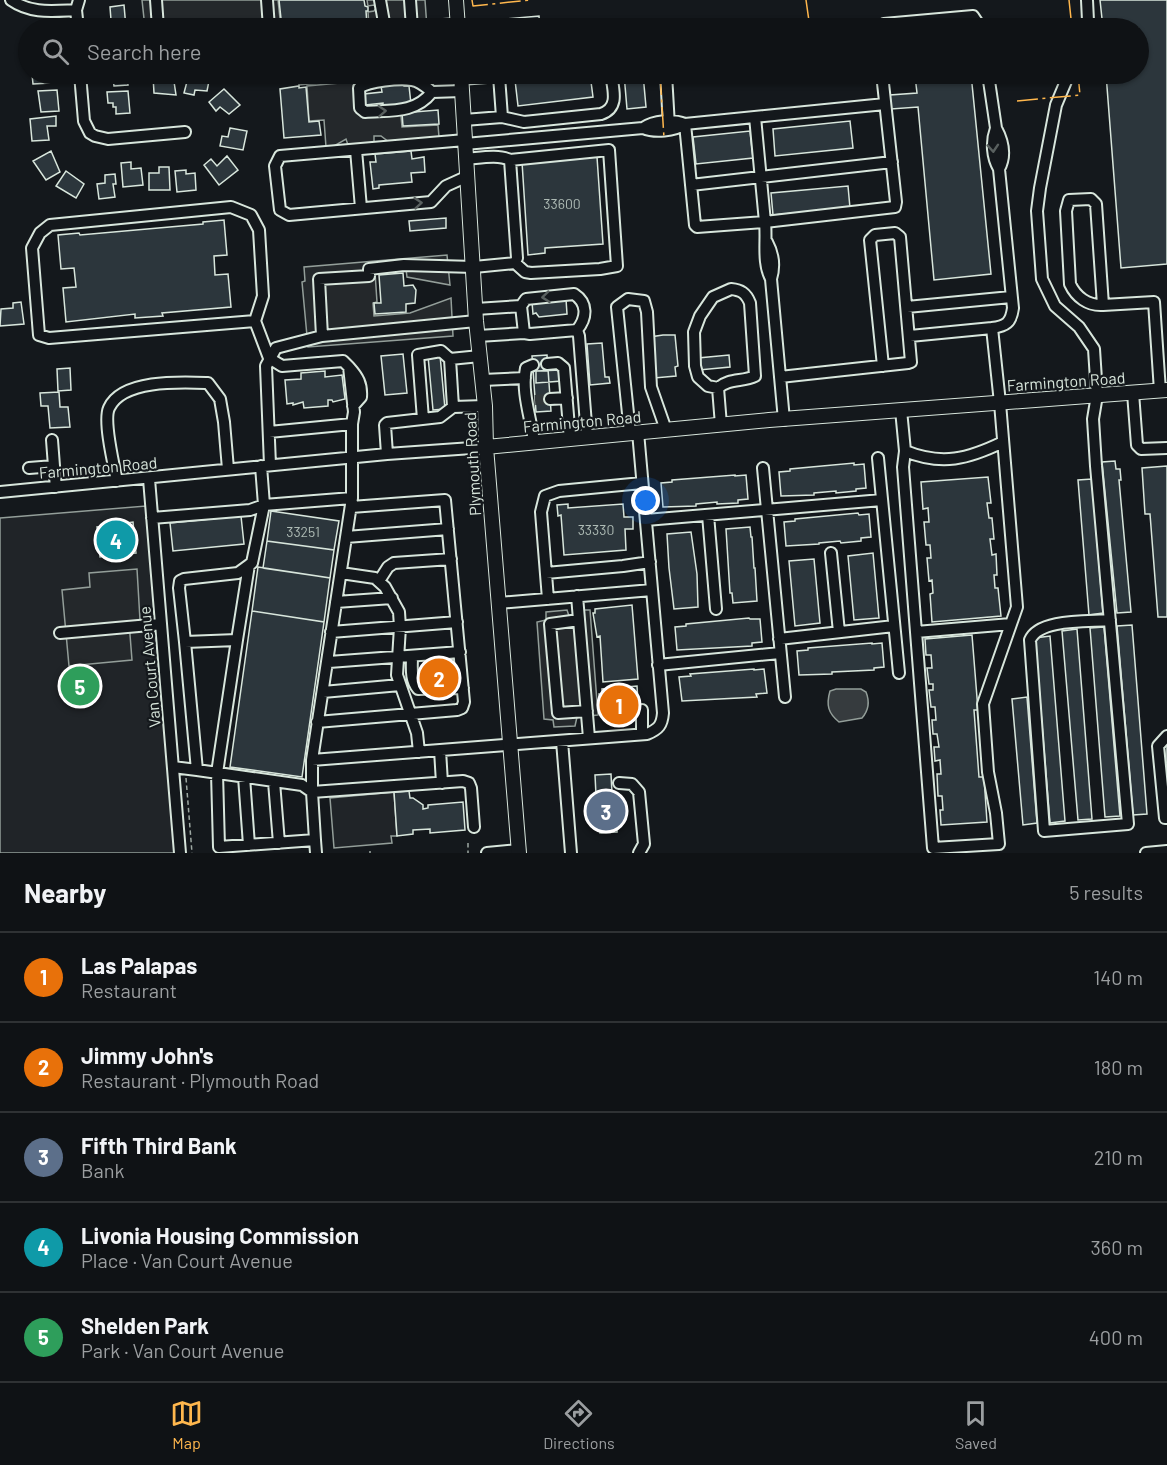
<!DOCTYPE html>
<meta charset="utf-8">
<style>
:root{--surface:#0f1215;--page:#1d2022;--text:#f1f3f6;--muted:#9b9ea0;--line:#2f3234;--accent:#ffb74d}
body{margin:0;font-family:Barlow,sans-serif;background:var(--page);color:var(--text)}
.you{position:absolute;left:646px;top:501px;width:21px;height:21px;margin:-15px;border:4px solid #fff;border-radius:50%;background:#1a73e8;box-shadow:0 0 0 9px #1a73e833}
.badge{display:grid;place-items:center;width:39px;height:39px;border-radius:50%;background:var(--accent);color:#fff;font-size:20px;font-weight:700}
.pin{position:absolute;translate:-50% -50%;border:3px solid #fff;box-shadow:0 2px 6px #0006}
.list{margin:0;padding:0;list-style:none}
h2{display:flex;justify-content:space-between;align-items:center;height:78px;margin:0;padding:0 24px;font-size:26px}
h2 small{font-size:20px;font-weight:400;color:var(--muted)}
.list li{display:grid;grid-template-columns:39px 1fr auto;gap:18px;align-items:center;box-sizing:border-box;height:90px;padding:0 24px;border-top:2px solid var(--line)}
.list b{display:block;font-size:22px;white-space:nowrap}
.list p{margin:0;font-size:20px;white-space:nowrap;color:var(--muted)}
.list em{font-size:20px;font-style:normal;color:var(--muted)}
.icon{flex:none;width:33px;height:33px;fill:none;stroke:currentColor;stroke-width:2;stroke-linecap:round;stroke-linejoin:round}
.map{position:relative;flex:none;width:1167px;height:853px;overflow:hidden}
.search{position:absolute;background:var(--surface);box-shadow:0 2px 4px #0004;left:18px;right:18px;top:18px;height:66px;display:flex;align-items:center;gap:15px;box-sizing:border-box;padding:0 21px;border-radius:33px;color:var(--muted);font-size:22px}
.sheet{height:528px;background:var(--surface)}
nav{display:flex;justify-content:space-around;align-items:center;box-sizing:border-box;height:84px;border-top:2px solid var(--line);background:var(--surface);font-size:16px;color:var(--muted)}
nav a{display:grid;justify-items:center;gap:3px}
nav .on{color:var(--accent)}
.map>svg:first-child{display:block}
.green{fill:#202428;stroke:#939e99;stroke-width:1.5}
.parking{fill:#24282b;stroke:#939e99;stroke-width:1.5}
.water{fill:#363b3e;stroke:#939e99;stroke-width:1.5}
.building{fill:#2c363c;stroke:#d8e6dc;stroke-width:1.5}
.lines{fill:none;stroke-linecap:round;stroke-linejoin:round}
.minor-tunnel{stroke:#313739;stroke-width:10;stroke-dasharray:10 5;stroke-linecap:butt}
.minor-casing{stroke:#d8e6dc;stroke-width:14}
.major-casing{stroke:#d8e6dc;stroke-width:16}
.path{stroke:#9da8a2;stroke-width:1.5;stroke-dasharray:4.5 3;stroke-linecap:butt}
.minor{stroke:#14181c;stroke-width:10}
.major{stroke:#14181c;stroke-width:14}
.power{stroke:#ffb74d;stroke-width:1.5;stroke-dasharray:21 4.5 3 4.5;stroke-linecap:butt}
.oneway{stroke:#59605f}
.labels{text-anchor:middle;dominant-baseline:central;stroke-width:4.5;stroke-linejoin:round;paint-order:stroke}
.number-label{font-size:14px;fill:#adbab4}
.street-label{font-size:16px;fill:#d8e6dc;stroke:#14181c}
</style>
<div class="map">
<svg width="1167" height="853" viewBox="0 0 1167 853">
<rect width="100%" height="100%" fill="#14181c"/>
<path class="green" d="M146,506L175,853H0V518Z
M394,792L397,836H391L392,843L334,848L330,798Z"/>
<path class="parking" d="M142,0H278L281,28H145Z
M367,0H425L427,28H338L369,26L368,12L374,11L376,8L374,5L368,6Z
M298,74H359L360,79L299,85Z
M362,81L365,107L400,105L402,127L438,125L439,137L389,142L381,136H374V143L348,145L346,139L334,146L326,147L324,120L309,121L307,86Z
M447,255L450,285L407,277L406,269L375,272L377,302L373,303L374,316L410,313L451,298L453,336L308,347L302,282L305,281L304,267Z
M137,569L140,620L129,622L132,660L69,666L62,590L90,587L89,573Z
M567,610L570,619L583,610H590L598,715L577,717L575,726L554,727L553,720L544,719L537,622L546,620V612Z"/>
<path class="water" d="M836,689H861L866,692C870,702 869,710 862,718L839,722C828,713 826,705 830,691Z"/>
<path class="building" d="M279,0H364L365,6L368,7V11H366L367,25L327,28H282Z
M1100,0H1167V264L1121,268L1106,74H1138V28H1103Z
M124,5L126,28H102V21L111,20L110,7Z
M539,16L540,28H506L505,19Z
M613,20L614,28H604L603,21Z
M32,74H49L50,83L33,84Z
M105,74H127L128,85L114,86L113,79H111V75Z
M189,74L210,76L207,91L195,90L194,95L184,93Z
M366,74H409V75L366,79Z
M579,74H590L593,97L518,106L515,80Z
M624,74H643L646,107L627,109Z
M924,74H971L991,274L934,280L918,107L891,109L890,95L917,93L915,76L924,75Z
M173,75L176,95L154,93L153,76Z
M403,84L404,86H409L411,104L383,106V103L365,105L364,94L382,92L381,86Z
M299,86V88L306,87L309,122L319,121L321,135L284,138L280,89Z
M224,89L240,105L229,114L220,107L216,111L209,102Z
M57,90L59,111L41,112L38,91Z
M128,91L130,113L116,114V107H113V103H108L107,92Z
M438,110L439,124L403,126L402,113Z
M56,116V126H47L49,140L32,141L30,119Z
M850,121L853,148L775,156L773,129Z
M230,128L247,131L243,150L220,146L222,136L228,137Z
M750,131L753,158L696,164L693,137Z
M51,151L60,172L46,180L33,161Z
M411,151L412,159L424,157L425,172L411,173L412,182L379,185V188L373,189L370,162H376L375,154Z
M227,156L238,170L219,185L204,165L211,159L217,166Z
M597,157L603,244L545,248V253L528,255L522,162Z
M131,162V169L141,168L143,185L123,187L121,163Z
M159,167H169L170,190H149V173H159Z
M186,170V174L195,173L196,190L177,192L175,171Z
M66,171L84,184L76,198L56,186Z
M115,174L116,184H113L115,197L99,199L97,184L105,183V175Z
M848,186L850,208L773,215L771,193Z
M446,218V228L410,231L409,221Z
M224,220L227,255L214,256L215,275L228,274L231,307L162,313L163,316L135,318V314L66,322L63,288L76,287L74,268L61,269L58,235L79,233L80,235L203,224V222Z
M403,273L404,286L413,285L416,290L415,303L406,304V312L375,314L374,303H381L379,275Z
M566,299L567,314L539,317L536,313L533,314L532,302Z
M21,302L24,324L0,326L1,309L13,308V303Z
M663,335H675L678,366L675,367L676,376L654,378L650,337Z
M602,343L605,377H609L610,383L590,385L587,344Z
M403,354L407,393L385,395L381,356Z
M440,355L445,409L433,410L428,356Z
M547,355L551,411L536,412L532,356Z
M729,355L730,367L699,370L698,358Z
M70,368L71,390L58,391L57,369Z
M561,370L562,381L536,383V371Z
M325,371V377L342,375L345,399L333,402L332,400H328V406L304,408L303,402L293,405V403L287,404L285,380L301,379V373Z
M59,392L60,407H68L70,427L50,428L48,406H41L40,393Z
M1115,461L1116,469H1120L1121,480H1119L1131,612L1117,613L1102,462Z
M854,463V465L864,464L866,488L856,489V491L836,493V491L814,493V495L781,496L779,472L790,471V469Z
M1167,466V617H1158L1150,514H1145L1142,468Z
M735,475V476L746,475L748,499L738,500V503L717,504V502L696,504V506L663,507L661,483L672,482V480Z
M988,477L991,503H987L989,518H992L994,539H990L992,555L996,554L997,575H994L995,588H998L1001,616L932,622L930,594L933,593L932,580L929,581L927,558H931L930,545H926L924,522H929L928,508L923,509L921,482Z
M1092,479L1103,613L1089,615L1078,480Z
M568,504V508L623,504L624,517H633V529H625L626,550L564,555L561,515L558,516L557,505Z
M271,511L339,521L334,550L267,541Z
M858,513L859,515L869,514L871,537L861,538V541L841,543L840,541L819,543V544L786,546L784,522L795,521V519Z
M241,516L244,544L173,551L170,523Z
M133,522L136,553L100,557L97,527Z
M750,527L751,537H752L754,568H755L757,601L733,603L732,593H730L726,529Z
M691,532L697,574L698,607L674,609L669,568L667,534Z
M267,541L334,550L330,578L263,568Z
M873,553L879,618L854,620L848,556Z
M814,559L820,623L795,626L789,561Z
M258,567L330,578L324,622L252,611Z
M632,605L638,679L603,682L600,636L597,637L593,613H595V609Z
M252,611L324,622L302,777L230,767Z
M749,618L750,619H760L762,642L752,643V646L677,650L675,627L686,626V624Z
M1132,625L1147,814L1133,815L1117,626Z
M1104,627L1120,816L1105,817L1090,628Z
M1077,629L1092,819L1078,820L1062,631Z
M972,635L978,710H974L979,777H984L987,822L941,825L940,810H943L942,796H938L937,774H941L940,760L935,761L934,747H939L937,734H933L932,720H936L935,707H931L929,690H933V684H929L927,668H932L931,655H926L925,639Z
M1050,636L1065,821L1050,823L1035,638Z
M872,643V644L882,643L884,667L874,668V670L832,672V674L799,675L797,651L808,650V648Z
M754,669V670L764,669L767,693L756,694L757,697L682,701L679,677L691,676L690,674Z
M452,670L453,683L427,686L425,672Z
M637,686L639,718L605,721L604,716H601L599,694H602V689Z
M1027,697L1037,823L1023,825L1012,699Z
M1167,744V782L1164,745Z
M611,774L612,793L614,796H620L623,823H617V832L600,833L599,825H592L590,798H594V795H596L595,775Z
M409,791L410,798H413L423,805V809L428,808V805L463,802L465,830L430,833V829L413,830V834L397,836L394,792Z"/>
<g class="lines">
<path class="minor-tunnel" d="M535,400L550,399"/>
<defs>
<path id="minor" d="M11,0C31,14 52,11 76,10
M156,0L158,28
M267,0L269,28
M380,0L385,28
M410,0L412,28
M78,28L76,10L79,0
M402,28L457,24
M879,28L884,24L973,16L981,28
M1086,28L1088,21L1087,0
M80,74L84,121L90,133L95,136L108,139L185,132
M666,74L669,126
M988,74L996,128
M1069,74L1056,105L1040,188L1037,211L1042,279L1055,306L1079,327L1094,349L1097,395L1093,419L1096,466L1128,824L1044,831L1030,640C1039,618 1090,622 1110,620
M499,76L502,117
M461,79L525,74
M432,92C415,114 390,110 365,112L360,108L359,88C369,81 399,78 412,80C420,81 426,87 432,92L462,91
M755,117L765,222L697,227L695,225L685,124L885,104
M464,120L502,117L524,122L601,114C620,108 613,89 611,74
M465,140L280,156L275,166L280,210L289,215L431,202L446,186L468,176
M465,144L643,128C655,133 674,131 685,124C673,119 654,120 643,128
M356,150L361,208
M466,159C480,158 498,154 510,160L517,258L515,263L474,267L404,265L369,269V276L319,279L322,336L476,321
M510,160L609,150L617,266L600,269L531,273L525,272L515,263
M691,185L892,162
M767,242C774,255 775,266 771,279C762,262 767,241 765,222L895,207L896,202L882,74
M771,279L784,420
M731,289C741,290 746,293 750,303L755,376C743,382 729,378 718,388L708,386L698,377L695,366L694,332L700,316L713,297Z
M1103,305C1088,306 1076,297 1070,284L1066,211L1069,200L1091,199L1096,204L1103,305L1154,302L1160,391
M907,307L1011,297
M476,309L521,306
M255,321L49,338L39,335L32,248L40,233L50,225L231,207L251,215L259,230L263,296L255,321L269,358L282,366L343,361L349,367L354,412L352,424V498L312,760L647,734C659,729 662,725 663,713L638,432
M577,330L579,336L587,437
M478,336L524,333L530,334L577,330C587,318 588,303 574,294L526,299L521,306L524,333
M910,336L992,328
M547,364L558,363L564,368L570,439
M533,365L526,368C521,392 531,418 534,442
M349,367C358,377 362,384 361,397L353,406
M780,377L908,363L911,362L900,237L895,233L875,235L870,240L883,366
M483,380L525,378
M718,388L721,425
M1133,393L1137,445L1141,449L1167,448
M550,399L567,398
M453,407L485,406
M901,410L905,451L903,467L933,848L999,844L996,813L988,772L983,704L1017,607L1000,403L992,328C1006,326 1011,323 1013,308L999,169C992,157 991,142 996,128C1003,141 1006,156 999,169
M423,419L418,355L441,351L450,359
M269,432L352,424
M630,433L617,307L628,299L644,301L647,312L651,387L666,430
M52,440L54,466
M905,451C942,466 968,459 1003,442
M387,454L385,425L387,423L440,417L453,407L450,359L480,356
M878,458L899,673
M270,465L266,366L276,348L322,336
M29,468L54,466L56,487
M763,468L785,697
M149,479L180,853
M117,481C114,466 103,421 109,408C122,379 181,382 208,383L220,399L224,422L228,469
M0,492L387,454L486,447
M708,515L716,609
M152,518L250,510L264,505L261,466
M646,520L882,500
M346,537L448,529
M831,553L839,632
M341,573L375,578L385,587L399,612L400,627L397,675L417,733L419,752
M546,573L623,566L650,562
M379,581L388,567L394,563L451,559
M577,596L589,738
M548,599L541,512L545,496L559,491L642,483
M336,602L392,598
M499,603L652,590
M579,620L550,624L558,713L587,711
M331,632L457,622
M916,632L1011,624
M60,633L161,624
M779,639L894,626
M237,640L217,773L219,847L315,840L312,792L463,781L469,783L471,788L474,827
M185,642L179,588L180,581L184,579L238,573L249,565
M412,656C412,667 410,680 418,689L463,688
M329,662L460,652
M658,665L780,653
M323,692L400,685
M642,710V734
M317,722L457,710L462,708L464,702L445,500L351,507
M1167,736L1158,746L1165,818H1167
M562,741L571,853
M440,750L442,783
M312,760V792L302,785L197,770L185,642L237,640L249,565L252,563L264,505L352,498
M173,767L197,770
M244,777L249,845
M274,782L279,843
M619,783L632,784L639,792L644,844L639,853
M315,840L316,853
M487,853L519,850
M1146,853L1167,851"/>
<path id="major" d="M456,0L458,28
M461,74L476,321L485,406L486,447L519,853
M486,447L769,420L1167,390"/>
</defs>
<use href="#minor" class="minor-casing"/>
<use href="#major" class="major-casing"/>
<path class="path" d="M186,778L192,853
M468,843V853
M370,851V853"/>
<use href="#minor" class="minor"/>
<use href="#major" class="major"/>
<path class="power" d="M472,0L473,6L530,0
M806,0L810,28
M1069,0L1072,28
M660,74L664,138
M1017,101L1080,95L1078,74"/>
</g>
<defs><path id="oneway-chevron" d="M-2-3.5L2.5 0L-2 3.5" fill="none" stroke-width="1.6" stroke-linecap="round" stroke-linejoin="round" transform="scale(1.5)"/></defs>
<g class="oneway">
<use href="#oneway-chevron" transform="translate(382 111) rotate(-3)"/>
<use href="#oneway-chevron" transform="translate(993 148) rotate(86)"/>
<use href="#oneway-chevron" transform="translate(418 203) rotate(-5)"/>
<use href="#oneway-chevron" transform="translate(546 297) rotate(174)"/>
</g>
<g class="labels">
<g class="number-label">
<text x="562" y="203">33600</text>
<text x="596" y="529">33330</text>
<text x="303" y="531">33251</text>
</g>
<g class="street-label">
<text transform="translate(1066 381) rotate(-4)">Farmington Road</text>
<text transform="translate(582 421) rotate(-5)">Farmington Road</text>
<text transform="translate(472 464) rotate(-93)">Plymouth Road</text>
<text transform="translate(98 467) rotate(-5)">Farmington Road</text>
<text transform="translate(149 667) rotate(-95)">Van Court Avenue</text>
</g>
</g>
</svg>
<div class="you"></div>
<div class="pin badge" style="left:619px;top:705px;background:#e8710a">1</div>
<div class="pin badge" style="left:439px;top:678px;background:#e8710a">2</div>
<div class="pin badge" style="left:606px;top:811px;background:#5c6f8a">3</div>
<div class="pin badge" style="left:116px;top:540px;background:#0f9aa8">4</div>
<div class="pin badge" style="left:80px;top:686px;background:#2e9e5b">5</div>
<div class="search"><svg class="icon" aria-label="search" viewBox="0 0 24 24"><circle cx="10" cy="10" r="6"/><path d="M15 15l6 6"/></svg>Search here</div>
</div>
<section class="sheet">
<h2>Nearby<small>5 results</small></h2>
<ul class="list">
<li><span class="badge" style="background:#e8710a">1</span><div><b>Las Palapas</b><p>Restaurant</p></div><em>140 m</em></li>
<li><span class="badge" style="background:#e8710a">2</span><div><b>Jimmy John's</b><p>Restaurant · Plymouth Road</p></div><em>180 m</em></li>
<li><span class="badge" style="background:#5c6f8a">3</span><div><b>Fifth Third Bank</b><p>Bank</p></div><em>210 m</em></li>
<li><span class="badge" style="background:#0f9aa8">4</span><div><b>Livonia Housing Commission</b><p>Place · Van Court Avenue</p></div><em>360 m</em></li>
<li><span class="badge" style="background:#2e9e5b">5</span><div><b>Shelden Park</b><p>Park · Van Court Avenue</p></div><em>400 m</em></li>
</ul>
</section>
<nav>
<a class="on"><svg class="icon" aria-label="map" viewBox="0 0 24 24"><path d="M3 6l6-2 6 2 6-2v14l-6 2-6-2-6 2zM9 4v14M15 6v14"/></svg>Map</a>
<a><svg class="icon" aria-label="directions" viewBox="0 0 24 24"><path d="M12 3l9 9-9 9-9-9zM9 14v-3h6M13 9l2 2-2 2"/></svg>Directions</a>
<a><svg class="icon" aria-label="saved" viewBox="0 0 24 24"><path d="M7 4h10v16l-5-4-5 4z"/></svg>Saved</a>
</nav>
